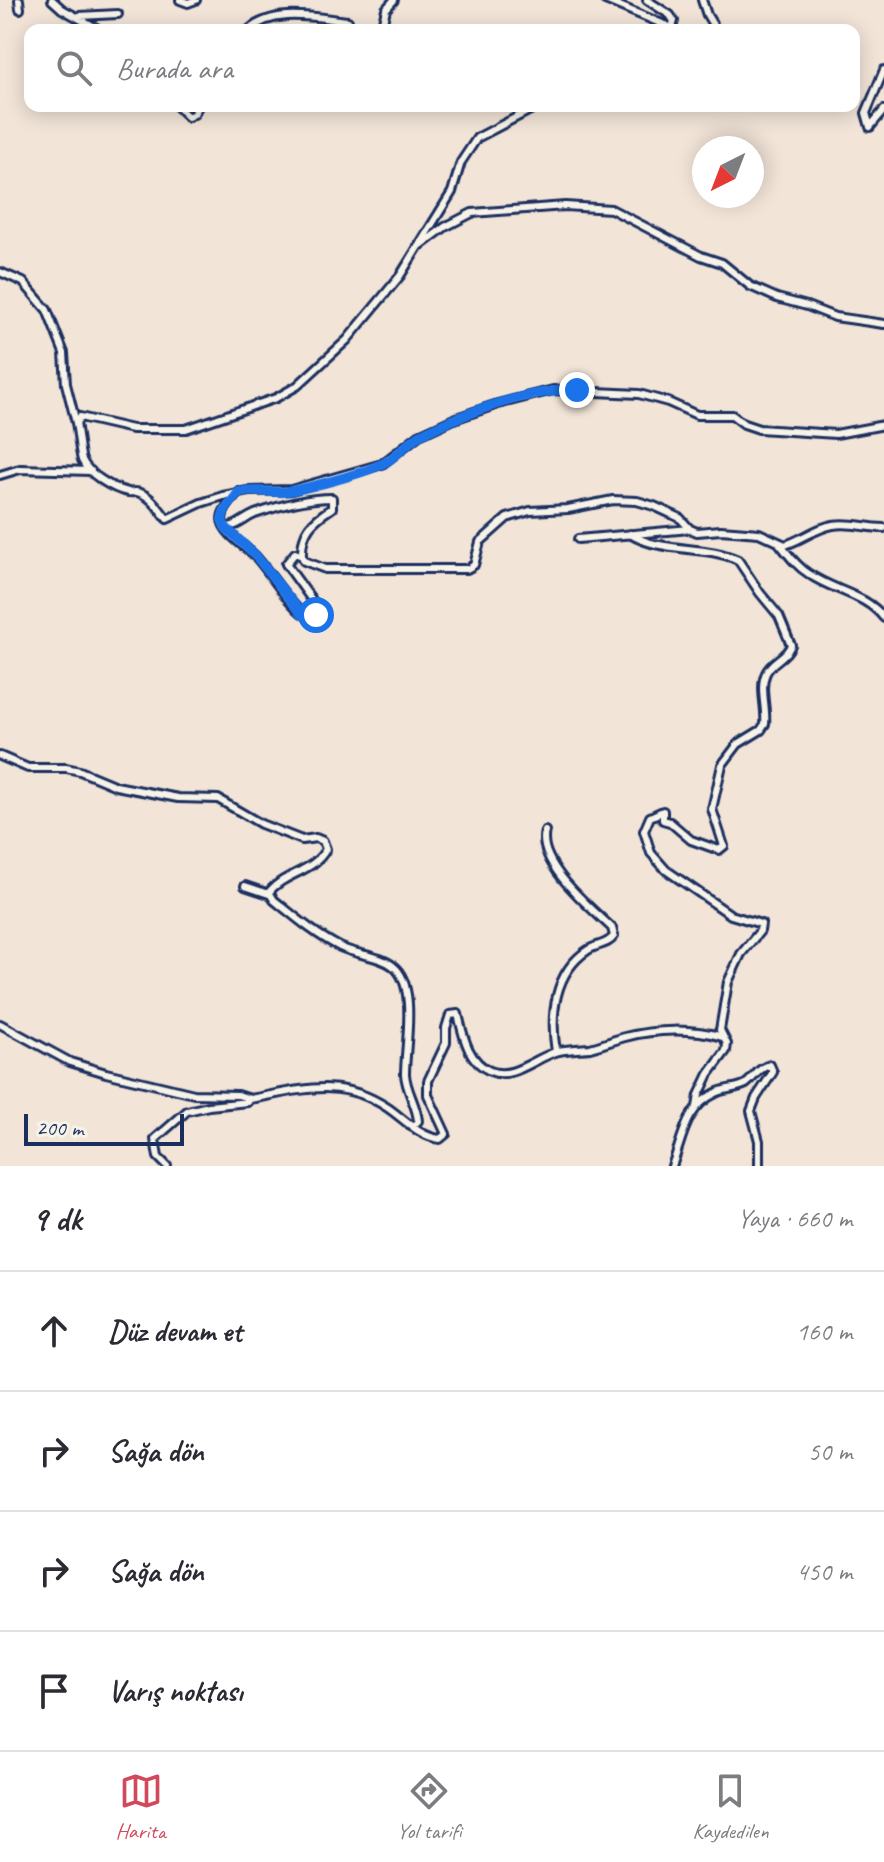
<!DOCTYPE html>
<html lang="tr">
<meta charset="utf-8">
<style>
:root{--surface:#fff;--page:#f7f7f7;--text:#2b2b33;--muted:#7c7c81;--line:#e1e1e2;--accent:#d1495b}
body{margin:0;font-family:Caveat,sans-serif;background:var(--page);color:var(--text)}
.compass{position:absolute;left:692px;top:136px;width:72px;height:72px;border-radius:50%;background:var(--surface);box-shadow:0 4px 20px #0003;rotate:222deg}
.scale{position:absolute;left:24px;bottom:20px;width:160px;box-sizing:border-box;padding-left:8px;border:4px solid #1b2f5e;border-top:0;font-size:22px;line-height:28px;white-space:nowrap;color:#1b2f5e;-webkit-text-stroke:6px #f7f3e8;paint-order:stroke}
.stop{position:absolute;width:24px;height:24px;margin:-18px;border:6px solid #1a73e8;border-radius:50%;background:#fff}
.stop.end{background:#1a73e8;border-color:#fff;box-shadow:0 2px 8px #0008}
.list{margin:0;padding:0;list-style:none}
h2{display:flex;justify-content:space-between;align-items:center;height:104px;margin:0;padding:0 32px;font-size:34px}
h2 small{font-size:26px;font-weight:400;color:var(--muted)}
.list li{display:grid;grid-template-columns:52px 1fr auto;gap:24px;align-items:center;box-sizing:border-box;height:120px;padding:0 32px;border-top:2px solid var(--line)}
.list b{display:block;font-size:30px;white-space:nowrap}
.list em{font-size:26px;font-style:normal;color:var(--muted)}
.icon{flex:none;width:44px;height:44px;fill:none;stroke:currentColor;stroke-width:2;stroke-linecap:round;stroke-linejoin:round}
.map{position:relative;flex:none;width:884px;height:1166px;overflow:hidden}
.search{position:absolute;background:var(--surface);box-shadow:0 4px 20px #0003;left:24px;right:24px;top:24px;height:88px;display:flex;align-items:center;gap:20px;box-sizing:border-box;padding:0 28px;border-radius:16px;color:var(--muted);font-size:30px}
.sheet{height:584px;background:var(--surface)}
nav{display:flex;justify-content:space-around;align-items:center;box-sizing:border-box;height:112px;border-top:2px solid var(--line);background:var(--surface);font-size:22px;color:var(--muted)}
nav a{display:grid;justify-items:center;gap:4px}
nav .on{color:var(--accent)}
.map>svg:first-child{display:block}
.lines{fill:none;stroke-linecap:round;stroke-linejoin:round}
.street-casing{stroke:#1b2f5e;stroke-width:12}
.street{stroke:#f7f3e8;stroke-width:6}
.route{stroke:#1a73e8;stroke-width:10}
</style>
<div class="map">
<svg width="884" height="1166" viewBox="0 0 884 1166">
<rect width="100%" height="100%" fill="#f2e4d7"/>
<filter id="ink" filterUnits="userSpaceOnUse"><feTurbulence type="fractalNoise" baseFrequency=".0125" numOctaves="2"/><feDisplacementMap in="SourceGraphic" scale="16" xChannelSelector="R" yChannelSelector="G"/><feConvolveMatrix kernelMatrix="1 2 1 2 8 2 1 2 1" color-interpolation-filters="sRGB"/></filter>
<g filter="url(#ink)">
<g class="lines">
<defs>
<path id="street" d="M19,0L20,9
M52,0L62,9L100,30
M180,0L188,3L196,0
M605,0L672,28L674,21L670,15L647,0
M702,0L707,15L716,30
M79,16L118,14
M249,30C275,7 317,18 348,21
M381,30L386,9L394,0
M177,106L188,117L194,114L198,106
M538,106L477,138L461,162L452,192L400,276L347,340L297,386L276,398L186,429H132L80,417L76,423C78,432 80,455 82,460C88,474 113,489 128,492C132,493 136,491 140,493C151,496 160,510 167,519L201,503L223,496L248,491L291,490L382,464L419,435L454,419L498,404L553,390L639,394L668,402L697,415H732L744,424L759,429L836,434L884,425
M870,127L866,113L884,70
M870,127L884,110
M421,245L445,227L472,213L565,206L611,209L701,256L722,263L750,286L777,298L807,306L835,317L884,324
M0,272L23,282L47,310L64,353L66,384L76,423
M0,475L20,469L91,471
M239,492C233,499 222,509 222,519C222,532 246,547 255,556C269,570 293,612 309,617L316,615L317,607L286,564L295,553L302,556L304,561L325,569H467L474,565L480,542L507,518L530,511L568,509L613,500L637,501L654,506L680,518L690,529L697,532L721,530L759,533L785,545C802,540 815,528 833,525C851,522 866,528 884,528
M225,527C238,527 243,519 255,514C278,506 307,498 332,498V508C312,521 301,531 302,556
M630,534C663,554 704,544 738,560L760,593L779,616L791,645C786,658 772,660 766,673C759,688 767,708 765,724L761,730L738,744L722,765L712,809L724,846L719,850L691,840L670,822L663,820V811L650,817L644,831L651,853L666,870L731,915L761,924L760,931L741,954L728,982L720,1030L727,1044L726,1051L709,1074L699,1095L697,1107
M578,539L690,529
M779,543C788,554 796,566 809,574C833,591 866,594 884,618
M0,756L28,768H66L80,771L116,786L178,798L218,799L261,824L302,840L316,838L323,841L326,849C314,872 284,873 269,892L274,900C295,917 316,935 340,947C356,955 379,955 393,966C418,985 405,1046 405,1074C406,1091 417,1105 418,1121L413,1126
M545,831C536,863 590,907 612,928L614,936C608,945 597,944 588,950C554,972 550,1015 556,1052
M245,886L269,894
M0,1024L70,1062L106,1073L194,1094L238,1095L250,1099L248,1102L209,1106L187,1111L155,1139L158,1157L167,1166
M250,1099C301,1090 341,1076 388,1108C404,1119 420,1137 440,1139L446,1134L428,1095V1081L446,1043V1028L450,1015L458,1014C463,1034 467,1061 490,1071C513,1081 537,1056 559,1051C569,1049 580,1049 590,1048C602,1045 614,1040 625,1037C656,1029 692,1028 723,1037
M672,1166C683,1138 685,1107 716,1093C725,1088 737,1089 746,1084C755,1077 758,1068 770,1065L773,1072L756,1098L751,1111L759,1141V1166"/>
</defs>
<use href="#street" class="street-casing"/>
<use href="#street" class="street"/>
</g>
</g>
<g class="lines" filter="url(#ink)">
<path class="route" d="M316,615L309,617L302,614L256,556L225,527L222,519L225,510L239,492C254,490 267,492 281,492C303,490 361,474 382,464C396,458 406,443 420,435C463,413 529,389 577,390"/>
</g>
</svg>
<svg class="compass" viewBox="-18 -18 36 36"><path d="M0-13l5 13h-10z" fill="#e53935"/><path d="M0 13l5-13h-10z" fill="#7c7c81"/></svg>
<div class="scale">200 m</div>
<div class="stop" style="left:316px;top:615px"></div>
<div class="stop end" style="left:577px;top:390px"></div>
<div class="search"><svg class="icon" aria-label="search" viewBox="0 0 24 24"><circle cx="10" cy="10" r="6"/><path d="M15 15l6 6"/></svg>Burada ara</div>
</div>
<section class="sheet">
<h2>9 dk<small>Yaya · 660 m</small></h2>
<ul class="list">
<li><svg class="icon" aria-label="ahead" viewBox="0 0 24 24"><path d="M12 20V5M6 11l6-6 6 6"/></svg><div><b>Düz devam et</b></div><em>160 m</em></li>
<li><svg class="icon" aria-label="right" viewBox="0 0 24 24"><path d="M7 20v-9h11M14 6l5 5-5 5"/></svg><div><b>Sağa dön</b></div><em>50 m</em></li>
<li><svg class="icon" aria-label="right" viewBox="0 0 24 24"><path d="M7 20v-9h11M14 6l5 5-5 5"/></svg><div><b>Sağa dön</b></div><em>450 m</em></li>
<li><svg class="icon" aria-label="arrive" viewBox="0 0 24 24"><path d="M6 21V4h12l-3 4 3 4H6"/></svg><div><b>Varış noktası</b></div></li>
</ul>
</section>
<nav>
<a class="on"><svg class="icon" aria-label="map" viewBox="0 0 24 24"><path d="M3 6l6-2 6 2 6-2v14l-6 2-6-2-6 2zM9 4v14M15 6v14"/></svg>Harita</a>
<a><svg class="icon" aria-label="directions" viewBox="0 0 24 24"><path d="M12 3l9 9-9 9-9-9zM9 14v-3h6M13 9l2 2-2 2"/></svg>Yol tarifi</a>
<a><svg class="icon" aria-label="saved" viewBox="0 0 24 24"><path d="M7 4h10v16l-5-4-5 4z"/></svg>Kaydedilen</a>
</nav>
